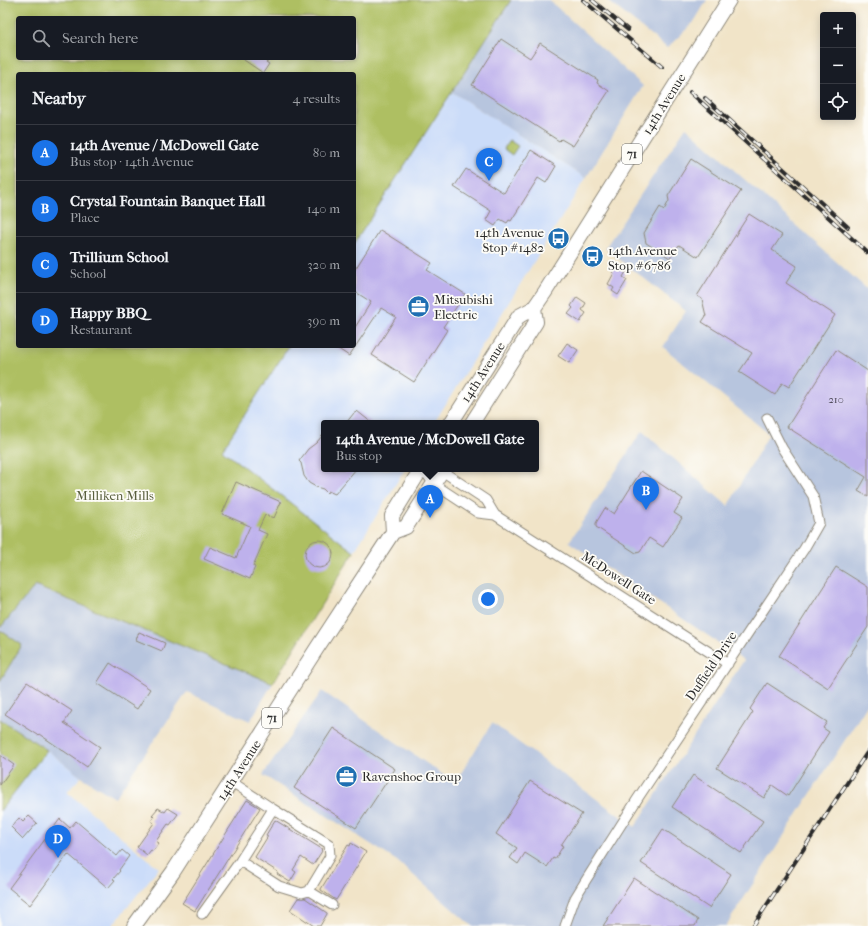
<!DOCTYPE html>
<meta charset="utf-8">
<style>
:root{--surface:#171b24;--page:#20242c;--text:#f1f3f6;--muted:#9ea1a6;--line:#363941;--accent:#1a73e8}
body{margin:0;font-family:"IM FELL French Canon",serif;background:var(--page);color:var(--text)}
.controls{position:absolute;right:12px;top:12px;display:grid;overflow:hidden;border-radius:4px;box-shadow:0 2px 10px #0003}
.controls button{width:36px;height:36px;display:grid;place-items:center;padding:0;border:0;border-bottom:1px solid var(--line);background:var(--surface);color:var(--text);font:20px sans-serif}
.you{position:absolute;left:488px;top:599px;width:14px;height:14px;margin:-10px;border:3px solid #fff;border-radius:50%;background:#1a73e8;box-shadow:0 0 0 6px #1a73e833}
.badge{display:grid;place-items:center;width:26px;height:26px;border-radius:50%;background:var(--accent);color:#fff;font-size:13px;font-weight:700}
.pin{position:absolute;translate:-50% -33px;filter:drop-shadow(0 1px 2px #0008)}
.pin::after{content:'';position:absolute;top:21px;width:14px;height:12px;background:inherit;clip-path:polygon(0 0,100% 0,50% 100%)}
.popup{position:absolute;left:321px;top:420px;width:218px;height:52px;box-sizing:border-box;display:grid;place-content:center;border-radius:4px;background:var(--surface);filter:drop-shadow(0 1px 3px #0005);font-size:13px;white-space:nowrap;color:var(--muted)}
.popup b{font-size:15px;color:var(--text)}
.popup::after{content:'';position:absolute;left:50%;top:100%;margin-left:-8px;border:8px solid transparent;border-top-color:var(--surface)}
.list{margin:0;padding:0;list-style:none}
h2{display:flex;justify-content:space-between;align-items:center;height:52px;margin:0;padding:0 16px;font-size:17px}
h2 small{font-size:13px;font-weight:400;color:var(--muted)}
.list li{display:grid;grid-template-columns:26px 1fr auto;gap:12px;align-items:center;box-sizing:border-box;height:56px;padding:0 16px;border-top:1px solid var(--line)}
.list b{display:block;font-size:15px;white-space:nowrap}
.list p{margin:0;font-size:13px;white-space:nowrap;color:var(--muted)}
.list em{font-size:13px;font-style:normal;color:var(--muted)}
.icon{flex:none;width:22px;height:22px;fill:none;stroke:currentColor;stroke-width:2;stroke-linecap:round;stroke-linejoin:round}
.map{position:relative;flex:none;width:868px;height:926px;overflow:hidden}
.search{position:absolute;background:var(--surface);box-shadow:0 2px 10px #0003;left:16px;top:16px;width:340px;height:44px;display:flex;align-items:center;gap:10px;box-sizing:border-box;padding:0 14px;border-radius:4px;color:var(--muted);font-size:15px}
.panel{position:absolute;background:var(--surface);box-shadow:0 2px 10px #0003;left:16px;top:72px;width:340px;height:276px;border-radius:4px}
.map>svg:first-child{display:block}
.built{fill:#cbdcf9}
.industrial{fill:#b7c5de}
.green{fill:#aebf62;stroke:#6c7546;fill-rule:evenodd}
.building{fill:#beb1ec}
.lines{fill:none;stroke-linecap:round;stroke-linejoin:round}
.street-casing{stroke:#8e887a;stroke-width:11}
.primary-casing{stroke:#8e887a;stroke-width:16}
.street{stroke:#fff;stroke-width:9}
.primary{stroke:#fff;stroke-width:14}
.rail-casing{stroke:#2b2b2b;stroke-width:4}
.rail{stroke:#fdfcf7;stroke-width:2.5;stroke-dasharray:8;stroke-linecap:butt}
.labels{text-anchor:middle;dominant-baseline:central;stroke-width:3.5;stroke-linejoin:round;paint-order:stroke}
.number-label{font-size:11px;fill:#504c5b}
.shield{fill:#fdfcf7;stroke:#6a6a68;stroke-width:1}
.shield-label{font-size:12px;font-weight:bold;fill:#2b2b2b}
.street-label{font-size:13px;fill:#2b2b2b;stroke:#fdfcf7}
.poi-label{font-size:13px;fill:#2b2b2b;stroke:#fdfcf7;text-anchor:start}
.park-label{font-size:13px;fill:#595f3e;stroke:#fdfcf7}
</style>
<div class="map">
<svg width="868" height="926" viewBox="0 0 868 926">
<rect width="100%" height="100%" fill="#fdfcf7"/>
<filter id="ink" filterUnits="userSpaceOnUse"><feTurbulence type="fractalNoise" baseFrequency=".025" numOctaves="2"/><feDisplacementMap in="SourceGraphic" scale="8" xChannelSelector="R" yChannelSelector="G"/><feConvolveMatrix kernelMatrix="1 2 1 2 8 2 1 2 1" color-interpolation-filters="sRGB"/></filter>
<filter id="wash" filterUnits="userSpaceOnUse"><feTurbulence type="fractalNoise" baseFrequency=".012" numOctaves="4" result="noise"/><feDisplacementMap in="SourceGraphic" scale="16" xChannelSelector="R" yChannelSelector="G"/><feGaussianBlur stdDeviation="0.9" result="paint"/><feColorMatrix in="noise" values="0 0 0 0 0 0 0 0 0 0 0 0 0 0 0 0 0 1.4 0 .05"/><feComposite in="paint" operator="in"/></filter>
<g filter="url(#wash)">
<rect width="100%" height="100%" fill="#f1e4c8"/>
<path class="built" d="M452,92L586,178L434,423H324V469H405L354,552L222,450L289,346H354V244Z
M47,750L81,777L67,792L159,868L112,926H0V811Z"/>
<path class="industrial" d="M511,0H549L643,86L586,178L452,92Z
M607,0H707L694,22L667,48Z
M686,127L868,290V704L726,926H472L397,861L263,775L322,691L455,783L492,723L635,827L744,660L569,542L642,431L728,506L769,434L663,347L686,311L605,248Z
M34,586L43,590L273,683L250,721L187,692L115,798L81,777L47,750L0,719V681L22,645L0,630V628Z"/>
<path class="green" d="M0,0H511L354,244V74H18V346H289L222,450L354,552L273,683L35,586L0,628ZM18,18H354V58H18Z
M509,140L518,146L512,155L504,149Z
M0,630L22,645L0,681Z
M0,719L47,750L0,811Z"/>
<g id="blocks">
<path class="building" d="M501,39L530,58L540,43L598,80L597,83L609,91L573,146L561,139L559,141L472,85Z
M241,58H268L266,62L269,64L263,73Z
M531,150L556,166L546,183L538,178L511,221L509,220L507,223L500,219L495,226L486,220L491,211L454,187L466,169L504,193Z
M691,159L741,191L698,257L679,245L670,258L646,243L644,233L660,207L664,210L669,201L668,196Z
M749,214L782,235L772,250L797,266L786,283L835,315L789,387L782,383L775,395L739,372L752,353L702,322L706,316L702,299L697,296Z
M380,230L432,263L427,270L465,294L443,327L447,330L414,382L372,355L396,317L381,308L349,356L334,346H354V329L371,302L354,291V271Z
M616,266L626,272L623,277L627,280L618,295L612,291L614,288L608,284L614,273L612,272Z
M577,297L586,303L582,310L586,313L580,322L568,314L573,308L571,306Z
M567,343L578,350L569,363L558,356Z
M836,350L868,371V497L858,491L866,477L787,427Z
M357,411L372,423H346L354,413H355Z
M324,434V469H356L335,494L328,491L327,493L323,489L316,487L309,483L304,476L301,463L299,461L308,449L316,443Z
M641,471L683,499L674,513L682,518L663,547L649,538L640,552L636,553L596,527V523L605,508L614,514Z
M236,482L281,502L274,518L265,515L258,530L267,534L253,566L255,567L250,579L204,559L210,547L236,558L250,526L222,514Z
M305 554a14 14 0 1 1 28 0a14 14 0 1 1-28 0Z
M836,567L868,587V627L828,688L779,656Z
M139,632L165,643L162,651L136,640Z
M110,663L150,689L137,709L97,683Z
M27,682L72,711L64,723L100,747L87,767L39,734L38,735L5,714Z
M767,683L827,722L823,728L829,732L788,796L772,785L764,798L717,768L753,712L750,709Z
M333,728L395,769L356,828L294,788Z
M0,755L14,765L0,785Z
M693,775L763,821L741,853L672,807Z
M530,781L582,814L561,845L563,846L555,859L553,858L547,867L525,853L518,864L510,858L517,848L496,834Z
M247,800L260,808L195,911L182,903L183,902Z
M158,808L165,812L168,808L178,814L170,825L168,824L156,841L159,843L153,851L151,850L147,855L137,847L154,823L151,821L154,817L152,815Z
M29,816L37,823L23,839L11,827L19,818L23,822Z
M60,819L70,828L76,821L117,856L122,850L129,856L119,870L120,871L113,879L115,880L108,888L68,854L30,905L9,888Z
M275,820L322,849L321,850L322,851L313,865L301,857L293,870L296,872L290,882L277,874L278,872L256,858L255,857L268,836L266,835Z
M663,829L731,874L709,908L641,863Z
M351,843L366,852L336,900L321,890V889L348,845L350,846Z
M634,878L698,920L695,926H603Z
M298,898H305L327,913V914L320,926H314L290,910Z"/>
</g>
</g>
<g filter="url(#ink)">
<use href="#blocks" fill-opacity="0" stroke="#8e887a" stroke-width="1"/>
<g class="lines">
<defs>
<path id="street" d="M423,469L434,484L478,513L495,515
M442,471L486,500L495,515L728,664
M232,782L273,809L329,844L330,856L309,891L302,893L279,886L240,861
M309,891L332,905
M202,914L240,861L273,809
M565,926L575,898L586,880L638,798L804,549L819,523L813,496L782,448L767,418"/>
<path id="primary" d="M451,423L519,316L534,308L545,292L729,0
M472,423L536,322L534,308
M393,532L406,527L443,469
M134,926L173,872L317,648L393,532L392,516L421,469"/>
</defs>
<use href="#street" class="street-casing"/>
<use href="#primary" class="primary-casing"/>
<use href="#street" class="street"/>
<use href="#primary" class="primary"/>
<defs>
<path id="rail" d="M583,0L662,67
M592,0L628,30
M690,92L868,253
M705,98L848,227
M753,926L868,751"/>
</defs>
<use href="#rail" class="rail-casing"/>
<use href="#rail" class="rail"/>
</g>
</g>
<defs>
<symbol id="bus-disc" viewBox="-11 -11 22 22"><circle r="9.5" fill="#1f6fb2" stroke="#fdfcf7"/><path d="M-5-6H5V4H4V6H2V4H-2V6H-4V4H-5ZM-3.5-4V0h7V-4ZM-3.5 1.2v1.5H-2V1.2ZM2 1.2v1.5H3.5V1.2Z" fill="#fff"/></symbol>
<symbol id="office-disc" viewBox="-11 -11 22 22"><circle r="9.5" fill="#1f6fb2" stroke="#fdfcf7"/><path d="M-6-3h4V-5.5h4V-3h4V5H-6ZM-1-4.5V-3h2v-1.5ZM-6 0V1H6V0Z" fill="#fff"/></symbol>
</defs>
<g fill-rule="evenodd">
<use href="#bus-disc" x="546" y="226" width="25" height="25"/>
<use href="#bus-disc" x="580" y="244" width="25" height="25"/>
<use href="#office-disc" x="406" y="294" width="25" height="25"/>
<use href="#office-disc" x="334" y="764" width="25" height="25"/>
</g>
<g class="labels">
<g class="number-label">
<text x="836" y="399">210</text>
</g>
<g class="shield">
<rect x="622" y="144" width="20" height="20" rx="3"/>
<rect x="262" y="708" width="20" height="20" rx="3"/>
</g>
<g class="shield-label">
<text x="632" y="154">71</text>
<text x="272" y="718">71</text>
</g>
<g class="street-label">
<text transform="translate(664 104) rotate(-58)">14th Avenue</text>
<text transform="translate(483 372) rotate(-57)">14th Avenue</text>
<text transform="translate(619 578) rotate(33)">McDowell Gate</text>
<text transform="translate(711 666) rotate(-56)">Duffield Drive</text>
<text transform="translate(239 770) rotate(-57)">14th Avenue</text>
</g>
<g class="poi-label">
<text x="544" y="232" text-anchor="end">14th Avenue<tspan x="544" dy="15">Stop #1482</tspan></text>
<text x="608" y="250">14th Avenue<tspan x="608" dy="15">Stop #6786</tspan></text>
<text x="434" y="299">Mitsubishi<tspan x="434" dy="15">Electric</tspan></text>
<text x="362" y="776">Ravenshoe Group</text>
</g>
<g class="park-label">
<text x="115" y="495">Milliken Mills</text>
</g>
</g>
</svg>
<div class="controls">
<button>+</button>
<button>−</button>
<button><svg class="icon" aria-label="locate" viewBox="0 0 24 24"><circle cx="12" cy="12" r="6"/><path d="M12 2v4M12 18v4M2 12h4M18 12h4"/></svg></button>
</div>
<div class="you"></div>
<div class="pin badge" style="left:430px;top:518px">A</div>
<div class="popup"><b>14th Avenue / McDowell Gate</b>Bus stop</div>
<div class="pin badge" style="left:646px;top:510px">B</div>
<div class="pin badge" style="left:489px;top:181px">C</div>
<div class="pin badge" style="left:58px;top:858px">D</div>
<div class="search"><svg class="icon" aria-label="search" viewBox="0 0 24 24"><circle cx="10" cy="10" r="6"/><path d="M15 15l6 6"/></svg>Search here</div>
<section class="panel">
<h2>Nearby<small>4 results</small></h2>
<ul class="list">
<li><span class="badge">A</span><div><b>14th Avenue / McDowell Gate</b><p>Bus stop · 14th Avenue</p></div><em>80 m</em></li>
<li><span class="badge">B</span><div><b>Crystal Fountain Banquet Hall</b><p>Place</p></div><em>140 m</em></li>
<li><span class="badge">C</span><div><b>Trillium School</b><p>School</p></div><em>320 m</em></li>
<li><span class="badge">D</span><div><b>Happy BBQ</b><p>Restaurant</p></div><em>390 m</em></li>
</ul>
</section>
</div>
